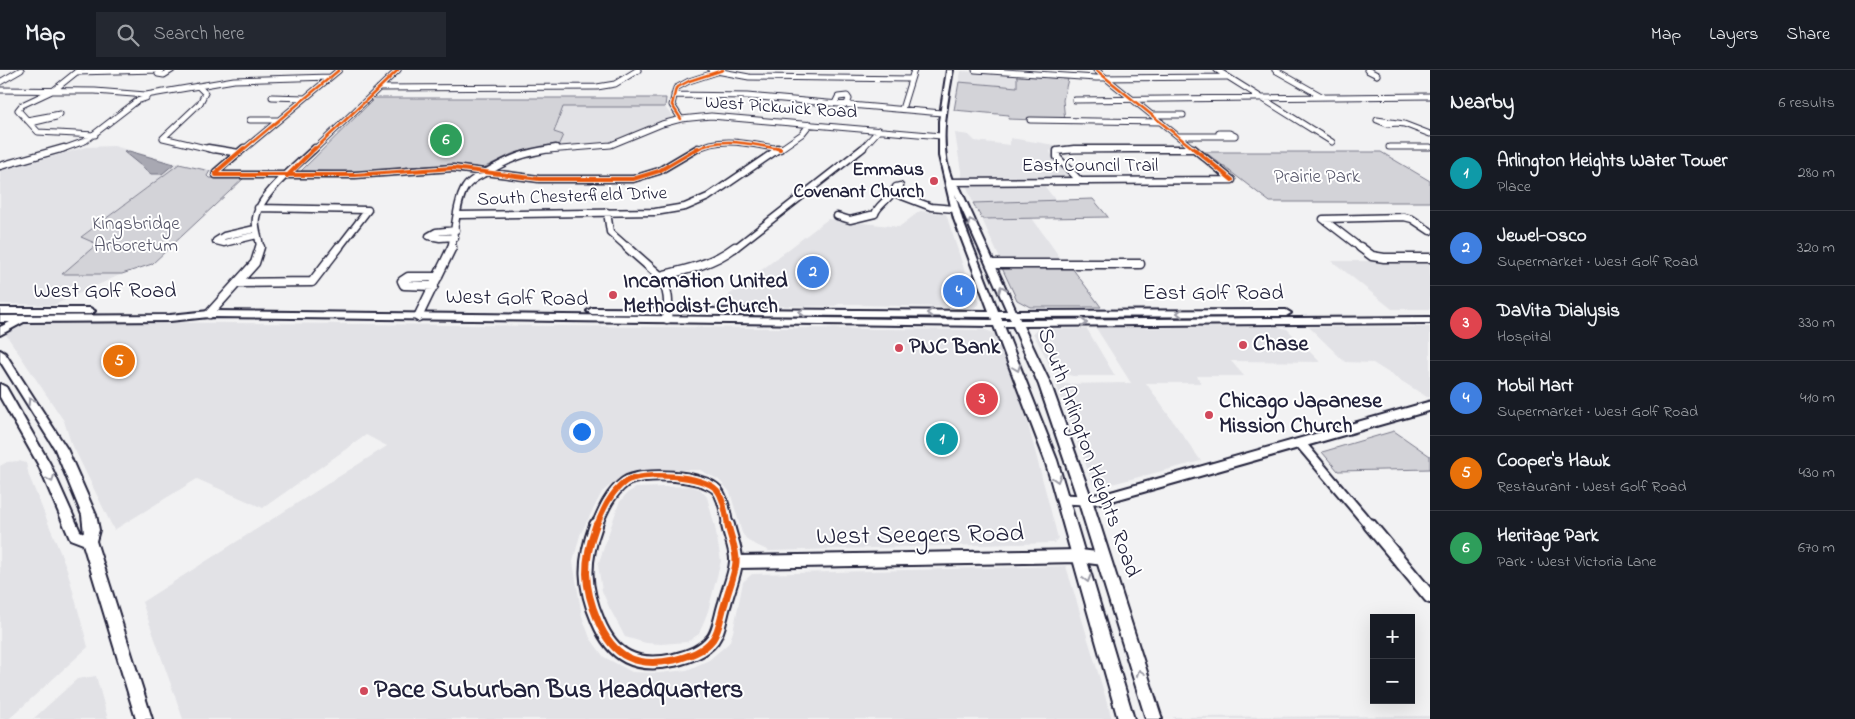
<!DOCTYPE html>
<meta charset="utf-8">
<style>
:root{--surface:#171b24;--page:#242831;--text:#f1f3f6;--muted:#9ea1a6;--line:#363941;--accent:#7c3aed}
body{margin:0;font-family:"Indie Flower",sans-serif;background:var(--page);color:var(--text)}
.controls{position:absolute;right:15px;bottom:15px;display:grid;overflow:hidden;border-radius:0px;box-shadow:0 5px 20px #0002}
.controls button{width:45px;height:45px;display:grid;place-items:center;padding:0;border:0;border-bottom:1px solid var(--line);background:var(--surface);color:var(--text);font:25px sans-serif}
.you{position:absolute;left:581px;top:361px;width:18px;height:18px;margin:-12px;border:4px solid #fff;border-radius:50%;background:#1a73e8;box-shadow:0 0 0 8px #1a73e833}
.badge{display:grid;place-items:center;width:32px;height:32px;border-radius:50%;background:var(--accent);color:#fff;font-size:16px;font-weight:700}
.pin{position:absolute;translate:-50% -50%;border:2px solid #fff;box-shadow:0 1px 5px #0006}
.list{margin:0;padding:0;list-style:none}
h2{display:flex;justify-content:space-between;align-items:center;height:65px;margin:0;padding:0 20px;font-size:21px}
h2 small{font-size:16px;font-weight:400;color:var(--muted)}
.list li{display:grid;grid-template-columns:32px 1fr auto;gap:15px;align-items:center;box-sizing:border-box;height:75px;padding:0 20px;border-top:1px solid var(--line)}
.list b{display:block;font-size:19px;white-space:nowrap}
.list p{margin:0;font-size:16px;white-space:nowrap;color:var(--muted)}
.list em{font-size:16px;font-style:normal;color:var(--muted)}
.icon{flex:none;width:28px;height:28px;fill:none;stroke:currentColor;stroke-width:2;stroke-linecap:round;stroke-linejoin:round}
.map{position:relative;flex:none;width:1430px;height:649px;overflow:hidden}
header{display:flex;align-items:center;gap:30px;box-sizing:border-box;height:70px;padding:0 25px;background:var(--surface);border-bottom:1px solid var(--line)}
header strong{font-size:24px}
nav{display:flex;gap:28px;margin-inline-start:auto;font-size:18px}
.search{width:350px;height:45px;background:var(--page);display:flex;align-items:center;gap:12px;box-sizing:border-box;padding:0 18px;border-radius:0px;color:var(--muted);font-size:19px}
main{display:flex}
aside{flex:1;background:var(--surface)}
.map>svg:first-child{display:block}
.built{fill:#e2e2e6}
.green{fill:#d3d3d8;stroke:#7a7a8a}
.water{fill:#a8a8b2;stroke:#727282}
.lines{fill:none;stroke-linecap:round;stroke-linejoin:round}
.minor-far4-casing{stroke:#22223b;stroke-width:7}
.minor-far3-casing{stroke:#22223b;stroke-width:9}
.minor-far2-casing{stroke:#22223b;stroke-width:11}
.minor-far1-casing{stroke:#22223b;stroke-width:13}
.minor-casing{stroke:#22223b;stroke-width:16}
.major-casing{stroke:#22223b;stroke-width:4}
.minor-far4{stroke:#fff;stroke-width:5}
.minor-far3{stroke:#fff;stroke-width:6}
.minor-far2{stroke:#fff;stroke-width:8}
.minor-far1{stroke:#fff;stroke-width:9}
.minor{stroke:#fff;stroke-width:12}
.major{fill:#fff;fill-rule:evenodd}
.cycleway-far3-casing{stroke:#fff;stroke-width:4.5}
.cycleway-far2-casing{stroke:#fff;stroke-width:5.5}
.cycleway-far1-casing{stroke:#fff;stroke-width:9}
.cycleway-casing{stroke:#fff;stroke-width:10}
.cycleway-far3{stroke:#e8590c;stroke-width:2.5}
.cycleway-far2{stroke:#e8590c;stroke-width:4}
.cycleway-far1{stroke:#e8590c;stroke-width:5.5}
.cycleway{stroke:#e8590c;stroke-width:7}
.oneway{stroke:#9c9ca7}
.poi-dot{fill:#d1495b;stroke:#fff;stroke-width:2}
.labels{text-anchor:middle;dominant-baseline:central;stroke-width:4;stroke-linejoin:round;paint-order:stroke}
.far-street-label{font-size:19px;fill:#22223b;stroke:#fff}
.far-poi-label{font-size:19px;font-weight:bold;fill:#22223b;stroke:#fff;text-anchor:end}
.far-park-label{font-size:19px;fill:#57576a;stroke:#fff}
.poi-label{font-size:22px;font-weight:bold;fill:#22223b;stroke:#fff;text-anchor:start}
.street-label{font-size:22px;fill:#22223b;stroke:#fff}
.near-street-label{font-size:26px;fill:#22223b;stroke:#fff}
.near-poi-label{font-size:26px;font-weight:bold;fill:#22223b;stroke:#fff;text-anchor:start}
</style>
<header>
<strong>Map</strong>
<div class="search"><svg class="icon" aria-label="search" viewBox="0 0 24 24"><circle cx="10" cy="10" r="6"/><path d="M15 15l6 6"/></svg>Search here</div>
<nav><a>Map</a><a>Layers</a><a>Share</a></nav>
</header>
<main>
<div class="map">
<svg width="1430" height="649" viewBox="0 0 1430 649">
<rect width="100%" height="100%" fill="#f2f2f3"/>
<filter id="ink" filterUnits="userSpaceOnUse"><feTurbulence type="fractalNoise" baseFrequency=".02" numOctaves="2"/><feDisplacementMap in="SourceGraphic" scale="10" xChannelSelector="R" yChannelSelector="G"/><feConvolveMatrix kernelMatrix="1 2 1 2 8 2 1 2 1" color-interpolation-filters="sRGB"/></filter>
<g filter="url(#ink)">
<path class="built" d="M961,1L1017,5V17L959,12Z
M563,37H665L673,48L645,57L615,72L588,76H558L554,62Z
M955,63L969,65L975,71L1010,75V68L1055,75L1059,78L1050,81L1051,84L1073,109L962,108Z
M114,76L179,94L81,166L97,174L63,204H122L54,235L0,234V101L86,77Z
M966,114H1043L1056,131L973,133Z
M920,141L946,144L964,199L980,233L974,238L864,235L860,234H839L835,236H731L729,225L828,149L899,157Z
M1032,148L1061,189H1000L982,149Z
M1332,191H1430V239H1392Z
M32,251L985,260L997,264L1026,347L1058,468L1054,473L769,481L748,471L742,463L730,422L719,410L700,400H643L619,408L602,422L580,465L573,492L582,546L590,568L604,587L632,602L660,603L687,600L709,590L729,573L733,562L743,512L752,504L1066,496L1112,649H183L142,532L387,376L366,365L263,438L197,409L114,460L70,370L64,351L5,263L23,252Z
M1278,257L1287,259L1320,292L1231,291L1244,306H1197L1201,313H1146L1201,391L1100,417L1093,414L1056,314L1131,313L1096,258Z
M1309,257H1430V326L1427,327L1373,293L1345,292Z
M1038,259H1087L1115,306H1073L1053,301L1033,263Z
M19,391L26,393L29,406L67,499L88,577L9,649H0V396L7,392Z
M690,416L700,419L707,427L715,457L721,491L708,541L699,564L687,572L661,574L646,573L625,567L609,537L602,521L598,495L619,433L627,423L636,418Z
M96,606L108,649H33L77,609Z
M1430,646V649H1174L1173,647Z"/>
<path class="green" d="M1017,5L1068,9L1063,30L1065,51L1008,49L1009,45L954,40L959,12L1017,17Z
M375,28H666L665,37H563L554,62L563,65L558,76L541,77L514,83L483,98L450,95L408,97L369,102L301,101Z
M1205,82H1381L1430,111V132H1270Z
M179,94L210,101L207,106L209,108H244L152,194L122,204H62L97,174L81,167Z
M1093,129L1108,147L982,149L973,133Z
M1002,198H1072L1101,237H1030L1017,230Z
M1394,361L1430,386V399L1338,401L1322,382Z"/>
<path class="water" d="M129,81L174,94L162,104H151L124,82Z"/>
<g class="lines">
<defs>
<path id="minor-far4" d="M79,0L54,20L22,35L18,40L38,62L95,65
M161,0L158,4L164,5L172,0
M711,0L749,7L911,9
M975,0L1096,8L1227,7
M1096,0L1195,80
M1217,0L1332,72
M1275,0L1323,27
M1367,0L1377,5
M76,2L158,0
M0,12L21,0
M198,16L205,23L200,33L163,68L214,80
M379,18L597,17L615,14L638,0
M0,20L95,21L146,25L234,10L330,7
M674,25L747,26L942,43
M272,27L305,28
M1075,30L1430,26
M835,33L838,27L847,26L849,29L847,34
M902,39L914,0
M1153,45H1183
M681,49L672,35L676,18L689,11L717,2
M27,50L60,44L56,47L31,53
M250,50H278
M1030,50L1161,52
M1397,53L1387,54L1377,50L1404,54L1430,64
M1219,63H1229L1235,66H1221Z
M1178,66H1221
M1389,77H1430
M60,80L85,71L137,31L146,28
M243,80L339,0
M314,80L398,0
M548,80L611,75L662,54L681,49L711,46L941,66
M696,80C721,65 753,75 780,79
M779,80L802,64L810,54
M861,80L879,60
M1068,80L1194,79"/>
<path id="minor-far3" d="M208,78L239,83
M244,78L216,102V105H355L453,98L539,109H633L659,101L698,78
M777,78L780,79
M1193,78L1232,110
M0,96L64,78
M1080,111L1057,87V81L1074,79H1194
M949,112L1232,110
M894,123L931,137L955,139
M258,138L368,140L338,179
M607,142L610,162L629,179
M459,145L655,142L685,137L708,127L780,78
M837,146L850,150L875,144C877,135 891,129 896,117L900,116
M255,159L224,166L216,171L224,173L257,165
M455,167L440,168L429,166L436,162L456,160
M260,179C260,168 254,158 256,148C259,124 298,95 315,78
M451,179C455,162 456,132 465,118C469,111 477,107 483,104C513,87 523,83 556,78
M734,179L863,78
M1362,179L1323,149L1404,147L1412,149L1430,161"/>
<path id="minor-far2" d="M627,177L660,206C669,220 669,233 667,249
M1360,177L1372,186L1384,188H1430
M991,194H1140
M660,206C686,200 713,194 735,177
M238,213L312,212L339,177
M434,216L404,215L402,211L408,207H438
M209,244L255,193L260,177
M418,247L452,177"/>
<path id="minor-far1" d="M1301,374L1371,457
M1063,429L1085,430L1106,428L1430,336
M596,457C603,440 610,423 625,412C641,401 704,405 717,420C724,429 726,445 728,457"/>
<path id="minor" d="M596,455C583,491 583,516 598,551C613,587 636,598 674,590C689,586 703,582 713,569C720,559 721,544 725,533C728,520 735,505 736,492C737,481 730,466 728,455
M1370,455L1430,527
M736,492L1080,486L1104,489"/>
<path id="major" d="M947,0H953C947,35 938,75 952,110C953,112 958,115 960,118L1016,241L1286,240L1291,243L1286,246L1019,247L1020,250L1430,247V253L1023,256L1051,315L1092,430L1162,649H1146L1078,430L1039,315L1013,256H1004L1057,390L1134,649H1118L1045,390L994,256L209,247L170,251L24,252L0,265V257L10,252H0V246L170,245L209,241L992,250L991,247L592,244L587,241L592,238L989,241L954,149L939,86V51ZM955,124L1007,241H998L962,149ZM1001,247H1009L1011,250H1002Z
M0,238H90L95,241L90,244H0Z
M0,280L5,283L67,379L96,445L99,460L96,471L152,649H136L83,474L70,469L38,394L0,327V314L6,317L50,394L80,461L84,463L82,445L55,379L0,291Z"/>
</defs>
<use href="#minor-far4" class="minor-far4-casing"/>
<use href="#minor-far3" class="minor-far3-casing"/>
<use href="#minor-far2" class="minor-far2-casing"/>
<use href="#minor-far1" class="minor-far1-casing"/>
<use href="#minor" class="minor-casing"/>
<use href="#major" class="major-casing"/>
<use href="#minor-far4" class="minor-far4"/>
<use href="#minor-far3" class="minor-far3"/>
<use href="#minor-far2" class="minor-far2"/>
<use href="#minor-far1" class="minor-far1"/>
<use href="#minor" class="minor"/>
<use href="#major" class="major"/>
<defs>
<path id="cycleway-far3" d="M1096,0L1195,80
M681,49L672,35L676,18L689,11L723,0
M243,80L339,0
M314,80L398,0
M696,80C721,65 753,75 780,79"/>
<path id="cycleway-far2" d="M244,78L216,102V105H355L453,98L539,109H633L659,101L698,78
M777,78L780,79
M1193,78L1232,110
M287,106L315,78"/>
<path id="cycleway-far1" d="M596,457C603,440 610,423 625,412C641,401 704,405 717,420C724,429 726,445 728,457"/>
<path id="cycleway" d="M596,455C583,491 583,516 598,551C613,587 636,598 674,590C689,586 703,582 713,569C720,559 721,544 725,533C728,520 735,505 736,492C737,481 730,466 728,455"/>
</defs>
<use href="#cycleway-far3" class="cycleway-far3-casing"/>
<use href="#cycleway-far2" class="cycleway-far2-casing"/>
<use href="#cycleway-far1" class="cycleway-far1-casing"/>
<use href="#cycleway" class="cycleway-casing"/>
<use href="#cycleway-far3" class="cycleway-far3"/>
<use href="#cycleway-far2" class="cycleway-far2"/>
<use href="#cycleway-far1" class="cycleway-far1"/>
<use href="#cycleway" class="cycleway"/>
</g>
<defs><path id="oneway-chevron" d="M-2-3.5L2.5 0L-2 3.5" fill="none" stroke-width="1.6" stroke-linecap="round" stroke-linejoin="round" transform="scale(1.25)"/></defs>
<g class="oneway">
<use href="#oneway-chevron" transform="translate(971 152) rotate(-115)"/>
<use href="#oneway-chevron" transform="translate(1002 219) rotate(-114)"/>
<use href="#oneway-chevron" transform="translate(802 242) rotate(-180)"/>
<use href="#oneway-chevron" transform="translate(930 243) rotate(-180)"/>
<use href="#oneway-chevron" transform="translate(1180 243) rotate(180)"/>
<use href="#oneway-chevron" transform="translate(1084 253)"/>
<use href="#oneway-chevron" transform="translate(1017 298) rotate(69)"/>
<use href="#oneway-chevron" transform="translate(31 331) rotate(-122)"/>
<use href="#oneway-chevron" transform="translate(51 409) rotate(66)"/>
<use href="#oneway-chevron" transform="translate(1057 409) rotate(73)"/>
<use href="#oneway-chevron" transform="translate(1087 509) rotate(74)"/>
<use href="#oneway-chevron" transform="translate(1140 603) rotate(-108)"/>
</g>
</g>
<g class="poi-dot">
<circle cx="934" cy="111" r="5"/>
<circle cx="613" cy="225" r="5"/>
<circle cx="1243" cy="275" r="5"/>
<circle cx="899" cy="278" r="5"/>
<circle cx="1209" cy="345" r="5"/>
<circle cx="364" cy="621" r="5"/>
</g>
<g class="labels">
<g class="far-street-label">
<text transform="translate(781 38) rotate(4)">West Pickwick Road</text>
<text x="1090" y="96">East Council Trail</text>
<text transform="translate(572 127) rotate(-2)">South Chesterfield Drive</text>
</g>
<g class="far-poi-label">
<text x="924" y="100">Emmaus<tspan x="924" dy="22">Covenant Church</tspan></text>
</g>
<g class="far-park-label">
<text x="1317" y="107">Prairie Park</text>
<text x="136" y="154">Kingsbridge<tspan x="136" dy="22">Arboretum</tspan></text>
</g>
<g class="poi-label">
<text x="623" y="212">Incarnation United<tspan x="623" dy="25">Methodist Church</tspan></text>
<text x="1253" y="275">Chase</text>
<text x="909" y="278">PNC Bank</text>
<text x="1219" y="332">Chicago Japanese<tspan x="1219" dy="25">Mission Church</tspan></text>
</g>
<g class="street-label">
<text x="105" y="222">West Golf Road</text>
<text x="1213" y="224">East Golf Road</text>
<text transform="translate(517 229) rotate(1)">West Golf Road</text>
<text transform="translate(1088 383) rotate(70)">South Arlington Heights Road</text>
</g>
<g class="near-street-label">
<text transform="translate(920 466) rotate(-1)">West Seegers Road</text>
</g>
<g class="near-poi-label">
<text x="374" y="621">Pace Suburban Bus Headquarters</text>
</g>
</g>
</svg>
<div class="controls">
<button>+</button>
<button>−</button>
</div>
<div class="you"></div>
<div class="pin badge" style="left:942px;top:369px;background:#0f9aa8">1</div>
<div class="pin badge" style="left:813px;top:202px;background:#3f7fe0">2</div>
<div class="pin badge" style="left:982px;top:329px;background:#e0444e">3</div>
<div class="pin badge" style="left:959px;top:221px;background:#3f7fe0">4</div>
<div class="pin badge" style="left:119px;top:291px;background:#e8710a">5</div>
<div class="pin badge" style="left:446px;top:70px;background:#2e9e5b">6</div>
</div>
<aside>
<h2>Nearby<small>6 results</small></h2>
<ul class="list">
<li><span class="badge" style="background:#0f9aa8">1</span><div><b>Arlington Heights Water Tower</b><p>Place</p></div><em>280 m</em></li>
<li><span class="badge" style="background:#3f7fe0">2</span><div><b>Jewel-Osco</b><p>Supermarket · West Golf Road</p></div><em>320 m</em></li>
<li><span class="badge" style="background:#e0444e">3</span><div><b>DaVita Dialysis</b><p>Hospital</p></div><em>330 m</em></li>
<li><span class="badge" style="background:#3f7fe0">4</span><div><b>Mobil Mart</b><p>Supermarket · West Golf Road</p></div><em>410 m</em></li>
<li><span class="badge" style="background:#e8710a">5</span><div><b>Cooper's Hawk</b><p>Restaurant · West Golf Road</p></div><em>430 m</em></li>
<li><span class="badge" style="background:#2e9e5b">6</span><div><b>Heritage Park</b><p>Park · West Victoria Lane</p></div><em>670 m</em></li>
</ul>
</aside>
</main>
